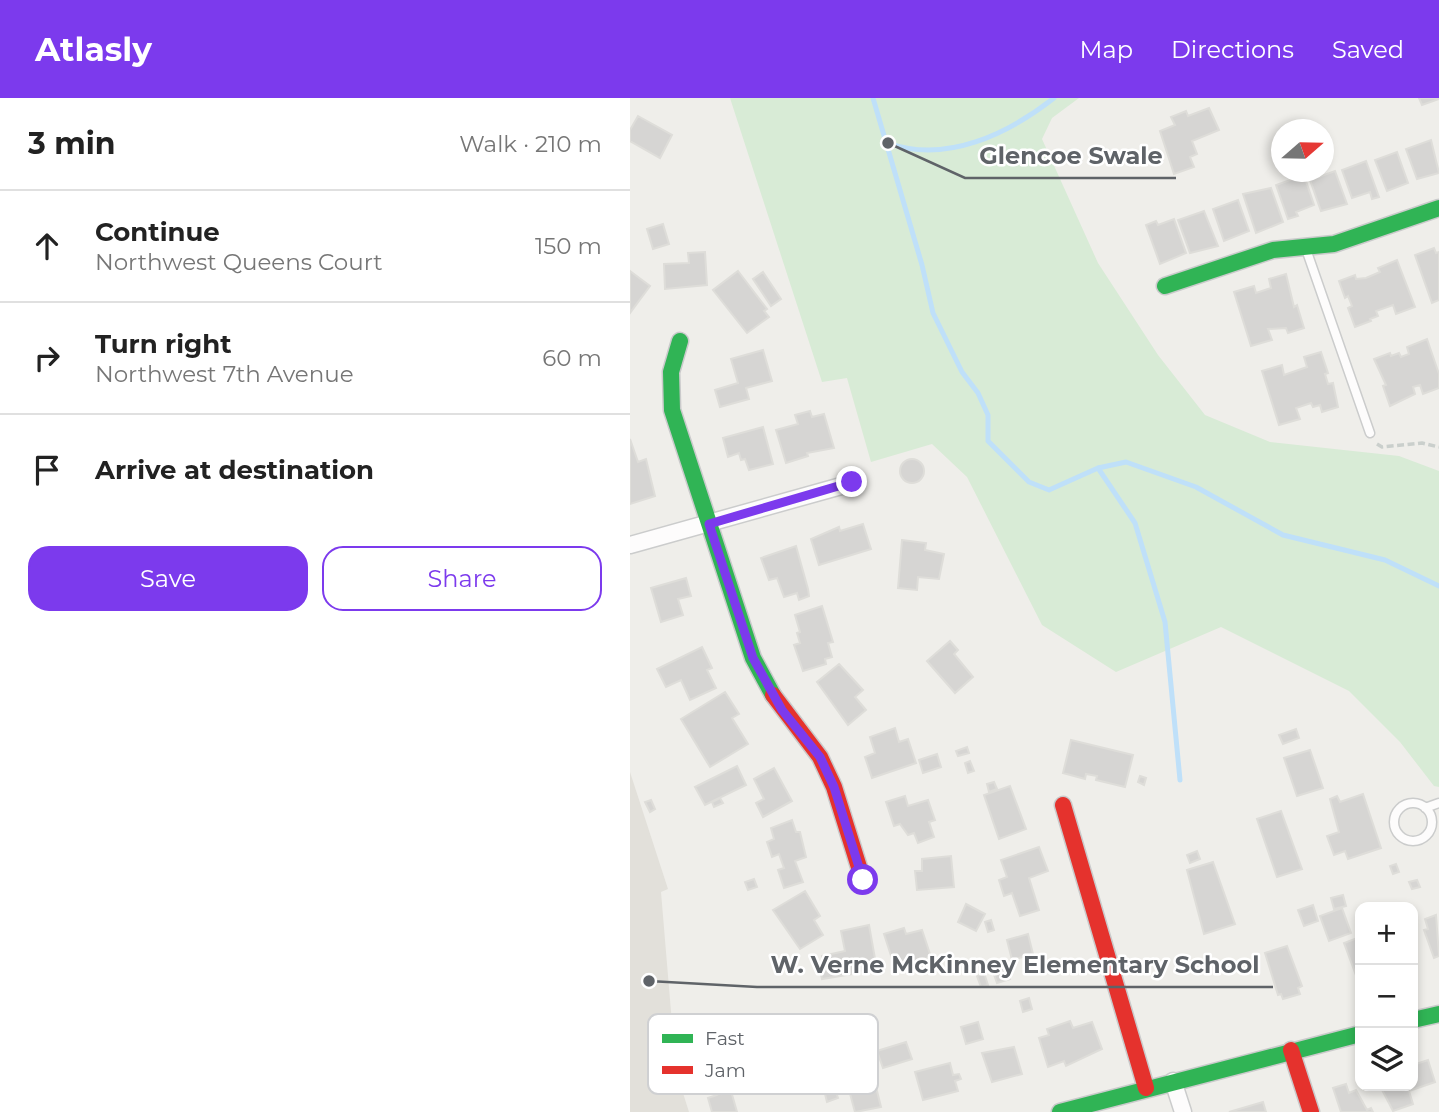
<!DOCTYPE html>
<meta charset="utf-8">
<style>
:root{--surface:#fff;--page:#f2f2f2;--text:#222;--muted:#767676;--line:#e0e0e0;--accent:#7c3aed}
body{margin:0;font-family:Montserrat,sans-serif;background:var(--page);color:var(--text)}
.controls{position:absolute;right:21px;bottom:21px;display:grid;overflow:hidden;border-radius:14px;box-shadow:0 4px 10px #0003}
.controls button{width:63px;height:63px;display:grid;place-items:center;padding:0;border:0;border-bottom:2px solid var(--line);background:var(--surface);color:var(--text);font:35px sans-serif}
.compass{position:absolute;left:641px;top:21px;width:63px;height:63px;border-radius:50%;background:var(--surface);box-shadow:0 4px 10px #0003;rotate:70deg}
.stop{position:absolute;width:21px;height:21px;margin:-16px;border:5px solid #7c3aed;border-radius:50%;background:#fff}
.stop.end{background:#7c3aed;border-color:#fff;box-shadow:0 2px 7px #0008}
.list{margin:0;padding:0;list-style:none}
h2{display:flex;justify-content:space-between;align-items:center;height:91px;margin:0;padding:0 28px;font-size:30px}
h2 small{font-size:23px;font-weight:400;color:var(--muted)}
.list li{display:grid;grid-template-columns:46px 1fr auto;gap:21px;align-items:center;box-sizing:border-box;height:112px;padding:0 28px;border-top:2px solid var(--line)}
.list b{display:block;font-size:26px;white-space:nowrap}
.list p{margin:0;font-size:23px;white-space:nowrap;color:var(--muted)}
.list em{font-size:23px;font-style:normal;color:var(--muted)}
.actions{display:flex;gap:14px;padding:21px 28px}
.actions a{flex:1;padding:16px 0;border:2px solid var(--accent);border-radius:21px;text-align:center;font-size:24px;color:var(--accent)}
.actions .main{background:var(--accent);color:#fff}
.icon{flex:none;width:38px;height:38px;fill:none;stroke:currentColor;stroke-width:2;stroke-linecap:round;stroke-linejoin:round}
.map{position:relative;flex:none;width:809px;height:1014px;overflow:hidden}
header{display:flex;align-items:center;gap:42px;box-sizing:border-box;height:98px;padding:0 35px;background:var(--accent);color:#fff}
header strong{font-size:33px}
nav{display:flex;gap:38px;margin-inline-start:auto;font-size:24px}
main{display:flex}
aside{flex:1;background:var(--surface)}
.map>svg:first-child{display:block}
.education{fill:#e2e0da}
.green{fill:#d8ebd6}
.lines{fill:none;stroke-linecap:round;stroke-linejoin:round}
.stream{stroke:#bfe0f9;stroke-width:5}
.building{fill:#d6d5d3;stroke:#deddd9;stroke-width:2}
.lane-casing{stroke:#cbcccc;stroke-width:11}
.street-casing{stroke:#cbcccc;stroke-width:19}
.fast-casing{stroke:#cacacb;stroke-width:19}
.jam-casing{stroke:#cacacb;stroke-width:19}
.path{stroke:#cacfcc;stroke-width:3.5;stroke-dasharray:7 3.5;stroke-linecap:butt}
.lane{stroke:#fdfcfc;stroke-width:8}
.street{stroke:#fdfcfc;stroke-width:16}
.fast{stroke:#30b455;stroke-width:16}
.jam{stroke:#e5322d;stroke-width:16}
.route{stroke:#7c3aed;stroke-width:9}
.key{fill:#fff;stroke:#cfd0d2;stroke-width:2}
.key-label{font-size:19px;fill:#5f6368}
.leader{fill:none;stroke:#5f6368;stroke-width:2.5}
.callout-dot{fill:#5f6368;stroke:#fff;stroke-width:2.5}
.callout-label{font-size:24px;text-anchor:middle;font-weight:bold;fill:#5f6368;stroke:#fff;stroke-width:5;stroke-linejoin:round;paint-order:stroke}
</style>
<header>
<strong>Atlasly</strong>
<nav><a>Map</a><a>Directions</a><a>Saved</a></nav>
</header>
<main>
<aside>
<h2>3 min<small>Walk · 210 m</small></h2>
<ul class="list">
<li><svg class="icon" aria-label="ahead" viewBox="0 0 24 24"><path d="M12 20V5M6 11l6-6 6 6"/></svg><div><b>Continue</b><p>Northwest Queens Court</p></div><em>150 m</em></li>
<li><svg class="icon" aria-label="right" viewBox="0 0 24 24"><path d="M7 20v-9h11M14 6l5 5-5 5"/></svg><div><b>Turn right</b><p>Northwest 7th Avenue</p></div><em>60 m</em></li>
<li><svg class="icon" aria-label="arrive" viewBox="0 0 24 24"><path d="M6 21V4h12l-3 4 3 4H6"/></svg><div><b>Arrive at destination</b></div></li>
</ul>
<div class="actions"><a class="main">Save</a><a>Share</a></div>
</aside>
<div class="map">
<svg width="809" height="1014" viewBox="0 0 809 1014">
<rect width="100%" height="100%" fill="#efeeea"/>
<path class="education" d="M0,674L38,791L31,794L46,973L59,1014H0Z"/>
<path class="green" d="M100,0H449L422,20L412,41L468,165L528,257L575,317L640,344L769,358L809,373V689L804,688L770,644L719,593L591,529L486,574L412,527L337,379L302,346L241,364L217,280L192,284Z"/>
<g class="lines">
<path class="stream" d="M243,0L292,167L303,215L332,274L348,295L358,317V343L399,384L419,392L468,370L496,364L566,389L653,437L755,462L809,488
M258,45C316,66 378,36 424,0
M468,370L505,425L535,524L550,682"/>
</g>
<path class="building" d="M789,0H809V1L792,7Z
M579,10L589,32L562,43L567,56L560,59L564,69L544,76L530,33L545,27L541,19L556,13L558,18Z
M8,18L42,37L30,60L0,43V32Z
M801,42L809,75L787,81L776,51Z
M767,54L778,85L757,93L745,62Z
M736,63L749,99L742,101L740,94L722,100L712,72Z
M705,73L717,106L691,113L680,82Z
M674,77L684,107L666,114L668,118L658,121L646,87Z
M641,90L653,124L626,135L613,96Z
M608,102L619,133L594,143L583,111Z
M574,113L588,148L560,155L548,122Z
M544,121L556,155L530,166L516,127L526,123L528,127Z
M33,126L39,146L23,151L17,131Z
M804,150L806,155L809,154V202L802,205L785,157Z
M75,154L77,187L35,191L34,166L59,165L58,155Z
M767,162L785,209L766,216L763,207L746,213L748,218L740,221L741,223L725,229L718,210L722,208L718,198L715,200L709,183L725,177L726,181L736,180L750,174L748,170Z
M0,173L20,188L0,215Z
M108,173L137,211L134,213L139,219L117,235L83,192Z
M133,174L151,201L141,208L123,181Z
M656,176L664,209L667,207L674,230L658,235L656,230L638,231L642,242L621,248L604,194L624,188L626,195L641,190L639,181Z
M797,241L809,276V290L793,296L790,287L783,289L785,296L760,308L753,288L756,287L744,261L760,255L761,258L769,255L771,259L779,256L777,249Z
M133,252L142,283L116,290L119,301L90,309L85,292L108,285L101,261Z
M691,254L698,275L695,276L698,286L703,285L708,309L692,314L690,307L683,309L681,305L666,310L670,321L649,327L632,273L652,267L654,277L677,269L674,259Z
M180,313L182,319L194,316L204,350L177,355L178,358L156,365L146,332L168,326L165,317Z
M133,329L143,366L119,372L115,361L111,362L109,355L98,359L93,340Z
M0,341L8,364L16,361L25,398L0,406Z
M270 373a12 12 0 1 1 24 0a12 12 0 1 1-24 0Z
M233,426L241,451L189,467L181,441L209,429L210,433Z
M272,442L296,445L295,452L314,456L309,481L288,479L287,492L268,490Z
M166,448L178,491L179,498L169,502L167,495L154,499L147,480L139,482L131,460Z
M56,480L61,498L48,501L53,517L31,524L21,490Z
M192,508L203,544L198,545L202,559L195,561L196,566L173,573L164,547L170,545L167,535L170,534L165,517Z
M320,543L328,552L324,556L343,579L325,595L297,563Z
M72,549L82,570L77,572L86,590L60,602L51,582L36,589L27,571Z
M209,566L233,592L225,599L236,612L218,627L187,584Z
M95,594L109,616L102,620L118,646L80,669L51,621Z
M265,630L269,644L278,641L286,665L242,680L235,659L245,655L240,639Z
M666,631L669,640L653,646L649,637Z
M441,642L503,657L495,689L466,682L467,678L456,676L455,681L433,675Z
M337,649L339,655L328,658L326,653Z
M680,652L693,690L667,698L654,660Z
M307,656L311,669L293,675L289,662Z
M340,663L344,673L338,675L335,665Z
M107,668L116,687L75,707L65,689Z
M144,670L162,703L133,719L126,705L134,701L124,681Z
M510,678L516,680L514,687L508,684Z
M364,684L367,691L359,694L357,686Z
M380,688L396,731L369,741L354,697Z
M733,696L751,750L718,761L715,753L704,757L697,738L709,734L700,701L707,698L710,704Z
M275,698L278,708L298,702L305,722L299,724L304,739L288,745L284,735L278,737L270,726L264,728L256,704Z
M90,700L93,705L84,709L82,704Z
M21,702L25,711L20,714L15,704Z
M651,713L672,771L647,779L627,721Z
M162,722L166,734H170L176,759L165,763L173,784L154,790L148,772L154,770L149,756L142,759L137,744L144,741L141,730Z
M409,749L418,773L399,780L409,812L390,818L382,795L374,798L369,782L377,779L371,762Z
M567,753L570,761L560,765L557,757Z
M321,758L324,789L287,792L285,773H292V761Z
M583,764L605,826L574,836L557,772Z
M766,766L769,774L763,776L760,768Z
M124,781L127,789L118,792L115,784Z
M787,782L790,789L782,791L779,784Z
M175,793L190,818L184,822L193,837L170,851L143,812Z
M713,797L716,808L704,811L701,800Z
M336,806L355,816L346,833L328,824Z
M683,807L688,823L674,828L668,812Z
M712,810L721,835L699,843L690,818Z
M806,817L809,858L804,860L794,832L798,831L795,821Z
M361,822L364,832L358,834L355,824Z
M239,827L247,872L192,881L189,867L193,866L192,858L215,853L211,833Z
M274,830L276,836L292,832L301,859L265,870L254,836Z
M398,836L403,856L382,862L377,842Z
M730,839V879L727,880L714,845Z
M657,848L672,888L668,890L670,896L653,901L651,896L648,897L635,855Z
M375,863L380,881L367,885L361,868Z
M354,875L358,887L351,889L347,878Z
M399,900L402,911L393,914L390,903Z
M440,923L443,930L462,924L472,951L436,968L434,963L418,969L409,940L419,937L417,931Z
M348,924L353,941L336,946L331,929Z
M276,944L282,961L253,970L247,953Z
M384,949L392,976L362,984L352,955Z
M798,962L805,984L779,993L783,1006L763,1013L750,988H783V967Z
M320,965L323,977L329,976L331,981L325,983L328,993L293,1002L285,974Z
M203,985L208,1000L197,1004L193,988Z
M245,985L251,1009L225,1014L219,992Z
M716,986L719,995L726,992L737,1012L741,1010L743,1014H711L703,990Z
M90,988L92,996L101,993L107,1014H82L78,1000L87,997L84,990Z
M633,1004L636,1014H599Z"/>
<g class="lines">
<defs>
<path id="lane" d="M676,151L740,335
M764 724a19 19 0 1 1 38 0a19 19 0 1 1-38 0Z
M795,710L809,705"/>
<path id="street" d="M0,447L222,385
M543,983L553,1014"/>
<path id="fast" d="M535,188L643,152L704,146L809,110
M50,243L41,274L42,312L123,560L143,597
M783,922L809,916
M430,1014L730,936"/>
<path id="jam" d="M143,597L190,659L204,689L233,782
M433,707L516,990
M661,952L681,1014"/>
</defs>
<use href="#lane" class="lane-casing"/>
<use href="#street" class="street-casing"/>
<use href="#fast" class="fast-casing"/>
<use href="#jam" class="jam-casing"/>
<path class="path" d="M747,346L752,349L792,345L809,349"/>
<use href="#lane" class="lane"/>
<use href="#street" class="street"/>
<use href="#fast" class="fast"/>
<use href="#jam" class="jam"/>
</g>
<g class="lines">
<path class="route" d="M222,384L79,426L123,560L152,612L190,659L204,689L233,782"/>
</g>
<rect x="18" y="916" width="230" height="80" rx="10" class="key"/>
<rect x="32" y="936" width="31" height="9" fill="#30b455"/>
<rect x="32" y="968" width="31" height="8" fill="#e5322d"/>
<g class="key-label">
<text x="75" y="947">Fast</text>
<text x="75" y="979">Jam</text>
</g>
<path class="leader" d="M258 45L335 80H546M19 883L127 889H643"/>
<g class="callout-dot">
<circle cx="258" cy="45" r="7"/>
<circle cx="19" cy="883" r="7"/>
</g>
<g class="callout-label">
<text x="441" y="66">Glencoe Swale</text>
<text x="385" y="875">W. Verne McKinney Elementary School</text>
</g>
</svg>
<div class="controls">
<button>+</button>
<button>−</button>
<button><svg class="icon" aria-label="layers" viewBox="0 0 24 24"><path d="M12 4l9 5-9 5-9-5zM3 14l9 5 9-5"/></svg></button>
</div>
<svg class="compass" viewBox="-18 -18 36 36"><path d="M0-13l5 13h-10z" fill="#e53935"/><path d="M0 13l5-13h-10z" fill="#767676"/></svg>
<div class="stop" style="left:233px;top:782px"></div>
<div class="stop end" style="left:222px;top:384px"></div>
</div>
</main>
